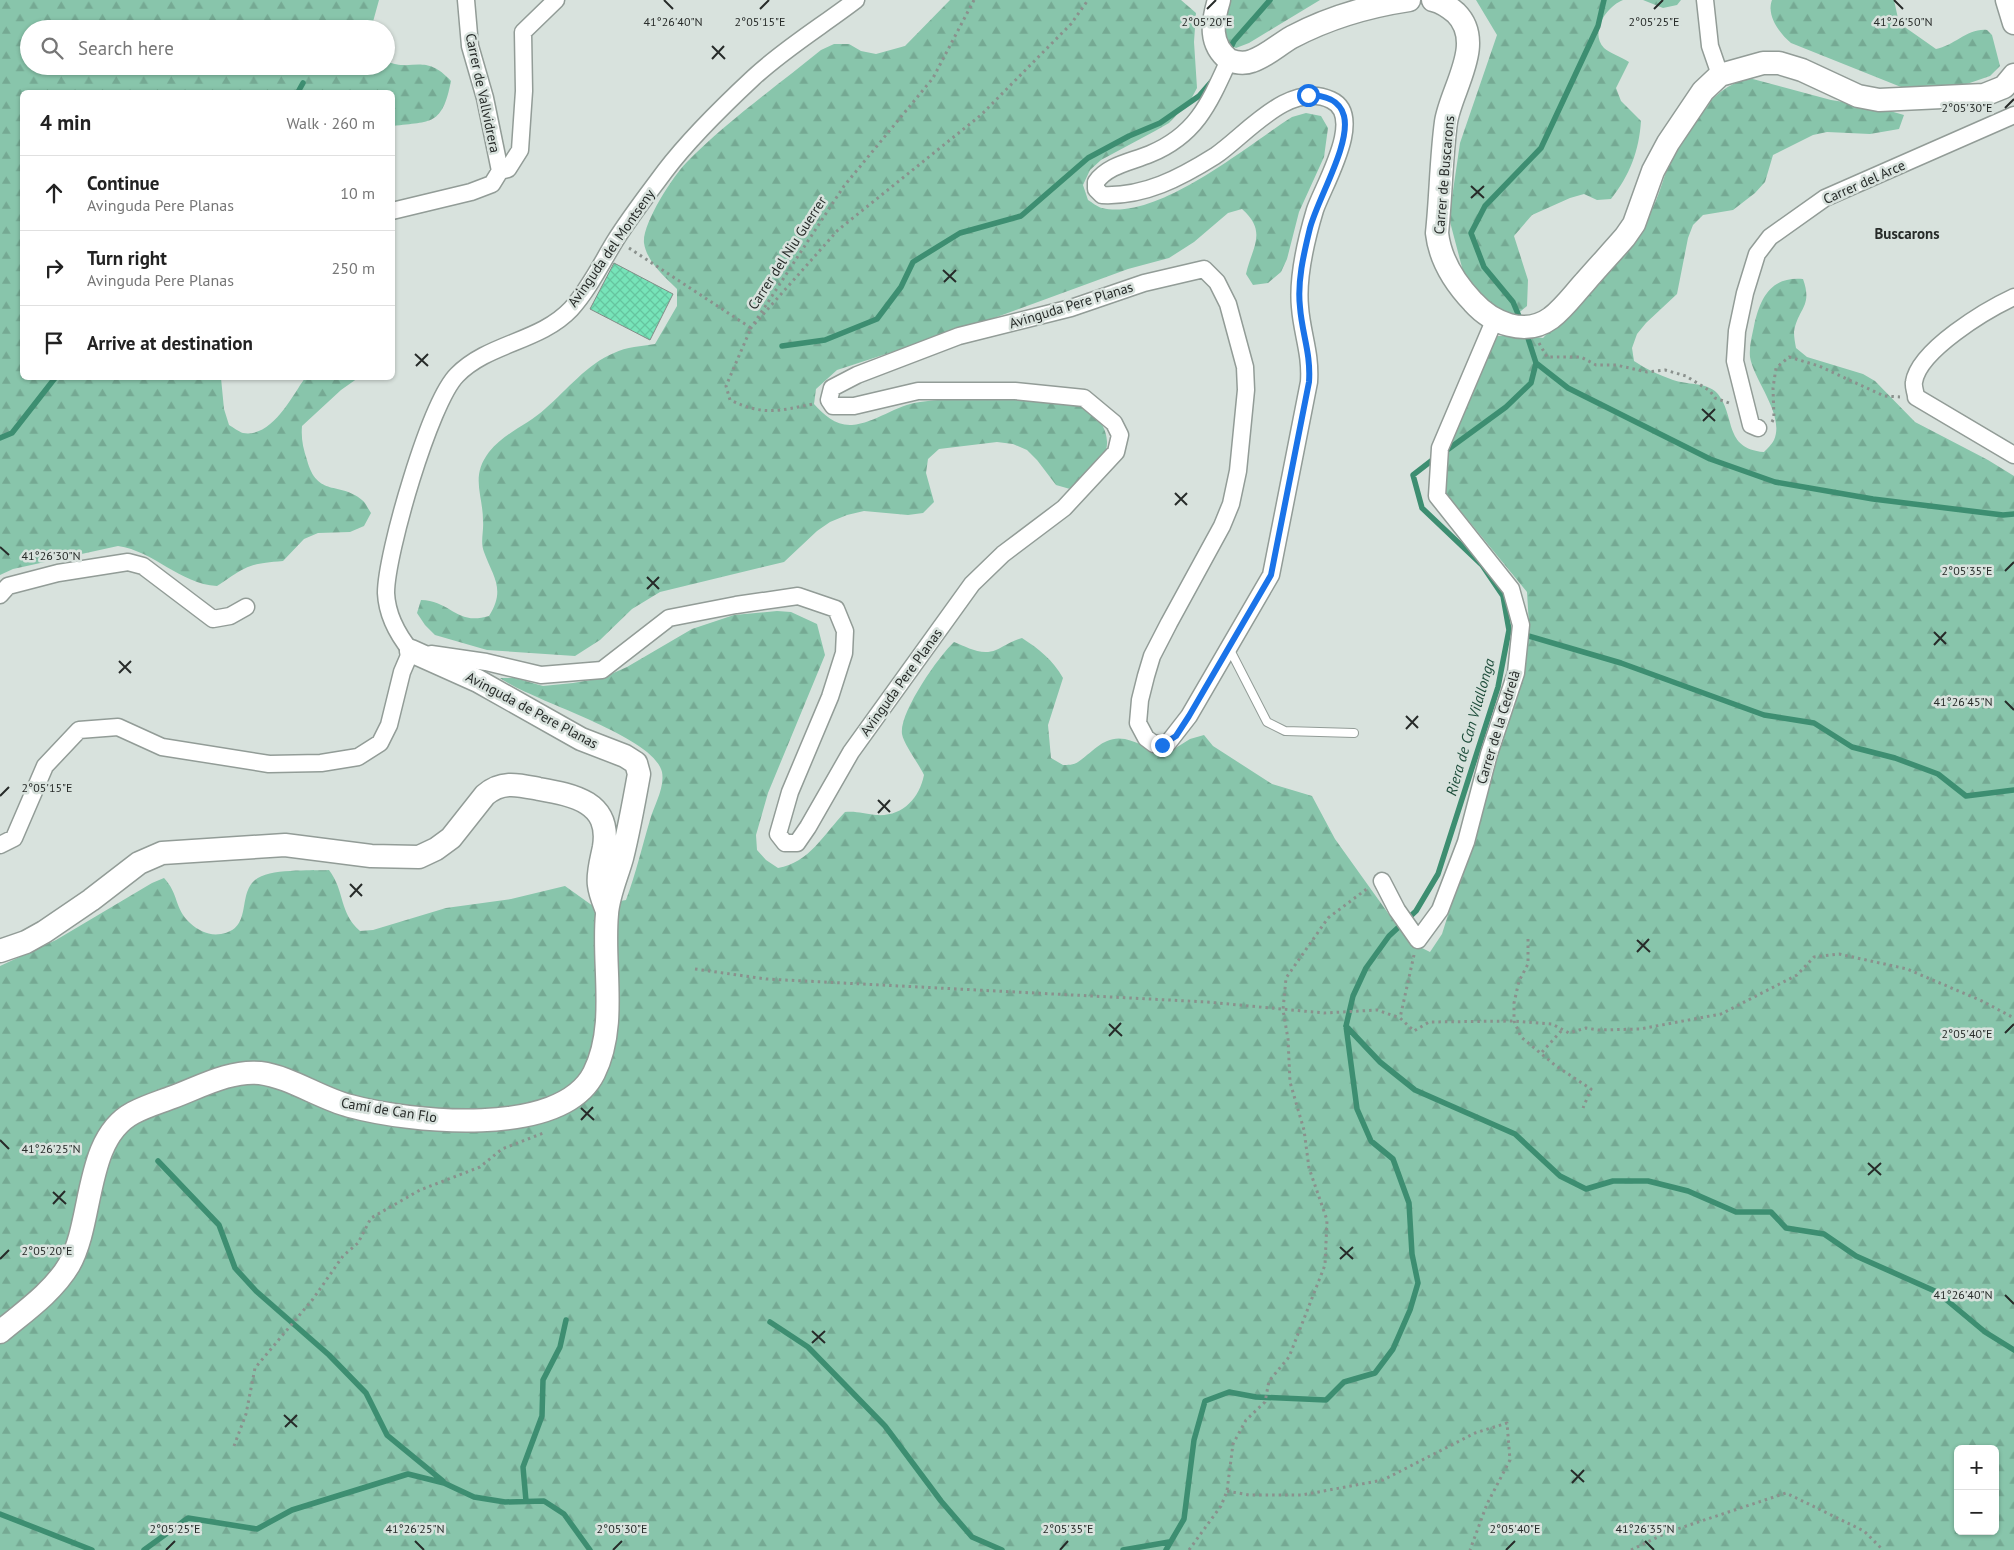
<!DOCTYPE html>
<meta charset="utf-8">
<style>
:root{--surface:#fff;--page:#f2f2f2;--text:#222;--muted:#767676;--line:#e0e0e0}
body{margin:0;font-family:"PT Sans",sans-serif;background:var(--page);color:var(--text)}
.controls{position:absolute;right:15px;bottom:15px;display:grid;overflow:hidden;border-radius:8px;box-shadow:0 1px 4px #0004}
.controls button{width:45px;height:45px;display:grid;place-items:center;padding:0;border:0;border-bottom:1px solid var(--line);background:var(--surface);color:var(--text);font:25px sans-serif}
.stop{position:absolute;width:15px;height:15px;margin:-11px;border:4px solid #1a73e8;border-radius:50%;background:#fff}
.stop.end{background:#1a73e8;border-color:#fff;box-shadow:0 1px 5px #0008}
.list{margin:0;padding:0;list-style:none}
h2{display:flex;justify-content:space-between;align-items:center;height:65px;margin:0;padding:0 20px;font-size:21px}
h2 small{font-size:16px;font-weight:400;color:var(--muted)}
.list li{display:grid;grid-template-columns:32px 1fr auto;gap:15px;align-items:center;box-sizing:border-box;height:75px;padding:0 20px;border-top:1px solid var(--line)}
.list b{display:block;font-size:19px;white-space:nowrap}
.list p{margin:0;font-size:16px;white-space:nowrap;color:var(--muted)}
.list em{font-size:16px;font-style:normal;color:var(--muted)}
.icon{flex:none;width:28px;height:28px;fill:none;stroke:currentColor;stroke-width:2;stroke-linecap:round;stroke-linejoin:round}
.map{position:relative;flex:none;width:2014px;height:1550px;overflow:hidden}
.search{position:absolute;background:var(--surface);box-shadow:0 1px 4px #0004;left:20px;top:20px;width:375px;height:55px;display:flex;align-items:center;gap:12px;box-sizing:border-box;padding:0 18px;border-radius:28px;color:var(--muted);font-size:19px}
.panel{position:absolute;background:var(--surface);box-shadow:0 1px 4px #0004;left:20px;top:90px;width:375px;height:290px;border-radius:8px}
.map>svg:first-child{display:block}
.forest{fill:url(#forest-firs);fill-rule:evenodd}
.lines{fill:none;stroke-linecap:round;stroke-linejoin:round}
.stream{stroke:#3d8e71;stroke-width:5.5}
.building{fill:url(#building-cross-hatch);stroke:#828c87}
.lane-casing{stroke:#929c97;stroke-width:10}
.street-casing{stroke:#929c97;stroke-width:19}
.secondary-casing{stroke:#929c97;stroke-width:25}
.path{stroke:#8a918d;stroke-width:3;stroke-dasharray:2.5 4;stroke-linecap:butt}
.lane{stroke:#fff;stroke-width:8}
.street{stroke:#fff;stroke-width:16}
.secondary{stroke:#fff;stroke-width:22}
.route{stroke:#1a73e8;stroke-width:6}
.ticks{fill:none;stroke:#272b29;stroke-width:2}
.labels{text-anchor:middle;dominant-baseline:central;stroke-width:5;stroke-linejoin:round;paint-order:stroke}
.street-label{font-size:14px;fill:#272b29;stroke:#d8e2dd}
.neighbourhood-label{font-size:15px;font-weight:bold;fill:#272b29;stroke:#d8e2dd}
.water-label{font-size:15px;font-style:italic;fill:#1f4e3c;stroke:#d8e2dd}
.ticks-label{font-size:12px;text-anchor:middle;fill:#272b29;stroke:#d8e2dd;stroke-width:5;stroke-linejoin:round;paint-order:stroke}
</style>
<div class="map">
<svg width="2014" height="1550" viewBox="0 0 2014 1550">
<defs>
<pattern id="forest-firs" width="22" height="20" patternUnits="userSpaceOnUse" patternTransform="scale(1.25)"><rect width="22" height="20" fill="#88c5ab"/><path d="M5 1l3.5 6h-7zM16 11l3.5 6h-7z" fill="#75a993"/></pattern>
<pattern id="building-cross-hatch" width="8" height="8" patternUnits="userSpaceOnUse" patternTransform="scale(1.25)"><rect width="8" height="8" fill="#76e4b9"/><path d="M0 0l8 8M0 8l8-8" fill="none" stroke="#66c49f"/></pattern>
</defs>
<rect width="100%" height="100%" fill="#d8e2dd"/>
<path class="forest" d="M0,0H379L371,29H29V66H386V61C412,73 424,52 451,81C442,126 432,121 393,126L392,92H22V378H221L224,409L229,425C233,427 239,432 243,433C272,438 292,396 305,378H358L341,390L302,426C301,439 303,448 307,460C317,498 340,481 362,500C366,503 368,509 371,513L364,526L350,532L318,533L304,539L283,561C246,564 247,566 217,586C180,584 154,551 118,546L13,569L0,575Z
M950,0H1181L1196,13L1194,42L1197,88L1190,101L1169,123L1155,131L1101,160L1090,170L1083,185L1088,200C1092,202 1097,207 1102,208C1158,221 1246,146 1292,117L1306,113L1321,116L1328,128L1324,157L1299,212L1287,259L1281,272L1268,283L1253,285L1246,274C1252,247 1268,232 1242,209L1228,213L1194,242L1169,258L1128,269L975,325L837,370L816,389L814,404C824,415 836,426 852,425C875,423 896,405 920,402C961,396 1001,398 1041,402C1054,404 1071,402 1083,407C1101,415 1114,439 1103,457C1096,469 1080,480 1070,489L1056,485L1037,460L1027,450L1013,444L997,442L939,449L928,459L926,473L934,502L923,513L908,515L864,511L847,515L830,522L817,531L784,562L660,592L632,609L600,640L575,656L487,650L435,635L425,625L417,613L421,600C452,601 456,626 489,616C506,589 493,577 484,552C480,542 484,531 483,521C483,494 470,477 489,452C505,432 528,425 546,408C567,390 587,364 614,353C626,347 642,346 655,344L677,306V289C664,276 647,262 644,243C642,224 673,176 686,163C726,122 777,86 821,50L834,44H849L861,51L876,54L905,46Z
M1221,0H1320L1249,43L1236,48L1222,42Z
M1476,0H1623C1607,6 1589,32 1604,48C1609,53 1622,57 1629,62L1616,88L1621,101L1641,121C1639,151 1630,175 1611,199L1597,200L1584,194L1570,198L1532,215L1514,236L1528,280L1527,306L1514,317L1501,316L1464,275L1449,218L1460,143L1497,35Z
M1643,0H1681L1677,5L1663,8Z
M1772,0H1894L1899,23L1936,49C1954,46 1968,28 1987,30L1992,35L2000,66L1990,76L1961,86L1906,89L1791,43C1780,34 1766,16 1772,0Z
M1749,78L1831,100L1876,107L1904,115L1899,129L1870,134L1827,132L1813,135L1773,155L1765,182L1755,193L1733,210L1703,215L1693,225L1688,238L1677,294L1646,323L1637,334L1632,348L1634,361C1646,369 1659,375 1673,380C1686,385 1707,382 1717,393C1736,415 1723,449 1764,452C1767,449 1772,444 1774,440C1785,415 1754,381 1750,357C1749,346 1752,336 1754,326C1760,298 1771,276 1803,279C1813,307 1798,308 1794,332C1794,337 1795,343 1796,348L1807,357L1863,374L1875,381L1915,422L1988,460L2014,476V1550H0V966L56,940L152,883L164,878C179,894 174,908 190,923C199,931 209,936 221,934C253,929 237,895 255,880C269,868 310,871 329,870C345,891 339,913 360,931L373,930L446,908L511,899L565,886L593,906L626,900C636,873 642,847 650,820C654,805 665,788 662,772C653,735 533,702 500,678H515L543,686L573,683L602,678L627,667L692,629L734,615L777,611L791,612L817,624L825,655L768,793L756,835L757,850L766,860L778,868C809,863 824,834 845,812C858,811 864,814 876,815C902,817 919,799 924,775C919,764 904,745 902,734C899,713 938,657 954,642C967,647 981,656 996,650C1005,646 1011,641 1022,638C1039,649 1053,660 1063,678L1048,725L1051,758L1063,765C1067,765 1074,765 1078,762C1093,752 1104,735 1125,739C1139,742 1152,751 1166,754L1190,739L1204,735L1213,746L1272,784L1312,796L1335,839L1408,941L1430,952L1442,934L1484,800L1529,625L1527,592L1445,492L1446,452L1493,336H1527L1543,338C1579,300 1617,261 1647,217C1656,205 1661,186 1666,172C1681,136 1708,88 1749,78ZM1958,1449H1995V1531H1958Z"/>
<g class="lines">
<path class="stream" d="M1230,49L1234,41L1270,0
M298,92L303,83
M1521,321L1513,302L1484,267L1471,233L1485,206L1541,148L1598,26L1604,0
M782,346L825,340L877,319L901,287L913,262L960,233L1021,216L1088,158L1129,136L1160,123L1199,96L1212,81
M1536,363L1568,388L1710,459L1775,482L1873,499L2003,515L2014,514
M0,438L12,433L55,378
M1443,453L1506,407L1531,383L1536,363L1526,332
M1522,634L1621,663L1764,715L1814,723L1852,747L1895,758L1938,774L1966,796L2014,790
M1346,1026L1380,1062L1415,1090L1515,1134L1560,1176L1586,1189L1613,1181H1648L1688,1191L1736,1212H1771L1786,1228L1824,1234L1856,1256L1937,1292L1985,1332L2014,1350
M158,1161L219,1225L235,1268L256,1291L329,1355L366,1393L387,1435L443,1481
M770,1322L808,1347L885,1426L941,1501L972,1537L1002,1550
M526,1501L523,1467L542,1416L543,1380L560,1347L566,1320
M0,1514L92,1550
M144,1550L188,1518L257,1529L292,1510L408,1474L444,1483L474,1497L505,1502L544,1501L564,1514L590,1550
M1123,1550L1169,1542
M1166,1550L1184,1519L1194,1440L1205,1401L1229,1392L1256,1397L1326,1400L1344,1382L1375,1373L1393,1349L1410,1310L1418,1283L1412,1254L1409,1203L1393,1159L1371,1141L1357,1109L1346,1026L1353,996L1366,968L1389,936L1416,911L1438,874L1498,687L1509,630L1503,596L1482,565L1422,508L1413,475L1435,458"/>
</g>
<path class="building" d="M614,263L673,294L650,340L590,309Z"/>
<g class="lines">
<defs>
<path id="lane" d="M1229,648L1267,722L1285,731L1354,733"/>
<path id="street" d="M466,0L470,46L485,98L500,171
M1705,0L1710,46L1720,75
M500,171L508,169L520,150L524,91L523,32L556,0
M392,211L471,192L492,184L500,171
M2014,297C1986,310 1919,350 1914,382C1913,387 1916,393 1916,397L2014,455
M1758,428L1751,425L1735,361L1737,331L1745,293L1757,254L1770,237L1825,198L2014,115
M0,595L8,586L58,573L128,562L143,566L213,619L230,616L246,607
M411,651C398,635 387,615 386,593C386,554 430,402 457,375C488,343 540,342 571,309C589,289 601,264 615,241C630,217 648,194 665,171C690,138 723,106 753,78C784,49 822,26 856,0
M431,654L486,662L541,675L602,670L669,618L736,605L798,596L836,609L845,631L844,653L830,697L790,792L778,834L785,843H797L808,827L851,752L972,584L1003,554L1064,508L1116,452L1120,435L1114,423L1084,398L1015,391H918L854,406H833L829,400L832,388L857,375L959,336L1071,308L1144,283L1204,269L1217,282L1228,304L1245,367L1246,390L1238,471L1231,504L1222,526L1169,623L1152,656L1146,676L1140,700L1138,723L1146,738L1154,744L1168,743L1189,716L1271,575L1309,382C1311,353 1302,334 1300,307C1297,276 1306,240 1315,210C1323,186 1366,116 1331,100C1289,80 1246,135 1215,156C1180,178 1144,197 1102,195L1096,189V182C1108,165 1131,162 1150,154C1196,135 1209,104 1229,60
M0,845L14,838L45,766L79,730L118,727L162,747L269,764L321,763L358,757L380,743L389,725L402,672L411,651
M1382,881L1397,910L1418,940L1440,910L1466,842L1489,754L1516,673L1521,625L1511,589L1437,496L1440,448L1494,321"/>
<path id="secondary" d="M1219,0C1212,23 1209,44 1229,60C1237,63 1244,64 1252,61C1267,56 1278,45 1292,37C1328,18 1369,6 1409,0
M1433,0C1442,2 1449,7 1456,13C1486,43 1451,89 1446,122C1441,159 1441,196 1437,233C1440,260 1455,283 1473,302C1492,323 1525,337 1551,318C1564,308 1574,294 1585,282C1598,267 1612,252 1625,237L1634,224L1653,171L1668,143L1703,91L1720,75L1763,63H1779L1802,70L1858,96L1879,100L1984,95L2004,87L2014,75
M2007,0L2014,23
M0,951L26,942L44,932L91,900L139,863L162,853L285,845L371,856L419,857L436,849L451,838L485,795C502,780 519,785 539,789C574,795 611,802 604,847C602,858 597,874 599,885C600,894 604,903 607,911
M0,1332C24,1312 53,1292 69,1265C94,1221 84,1139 133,1113C146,1106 160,1102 173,1097C200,1087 230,1070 260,1073C291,1077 319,1098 350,1106C409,1122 561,1139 594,1073C618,1025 602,965 607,914C608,896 617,876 622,858C629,830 634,802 639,774L636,763L625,756L581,739L478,681L411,651"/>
</defs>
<use href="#lane" class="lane-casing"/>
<use href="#street" class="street-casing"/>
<use href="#secondary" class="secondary-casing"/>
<path class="path" d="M974,0L933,78L844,186L751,328L838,230L981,115L1071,24L1088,0
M629,248L751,328L726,386L730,400C764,416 778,411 813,404
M1539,343L1547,357H1581L1596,365H1616L1647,372L1665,370L1686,376L1710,391L1715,398L1729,403
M1772,422L1774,418L1773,388L1776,368L1789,357L1819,366L1884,396L1900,397
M1528,939V964L1519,981L1514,1003V1021L1521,1037L1556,1066L1591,1089L1583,1108
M1414,955L1400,1018L1414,1031L1429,1022L1514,1021L1552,1024L1569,1033L1586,1028L1598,1030L1640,1029L1721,1014L1797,975L1814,957L1839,954L1907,969L1982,1001L2014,1018
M695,969L766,979L1207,1002L1324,1013L1377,1010L1400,1018
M1542,1052L1563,1029
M234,1446L246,1414L255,1368L313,1299L343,1256L358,1243L371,1218L420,1190L480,1167L502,1149L546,1132
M1227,1491L1249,1495H1302L1383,1480L1475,1433L1507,1423L1510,1460L1487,1504L1470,1550
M1189,1550L1221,1506L1227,1491L1233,1444L1246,1420L1265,1402L1269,1381L1289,1357L1325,1265L1327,1220L1309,1168L1304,1130L1290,1082L1288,1039L1283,1010L1286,978L1328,918L1368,888
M1631,1550L1668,1532L1786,1493L1864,1531L1883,1550"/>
<use href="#lane" class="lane"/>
<use href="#street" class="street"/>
<use href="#secondary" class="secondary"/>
</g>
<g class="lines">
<path class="route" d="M1162,745L1176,736L1189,716L1271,575L1309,382C1311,353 1302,334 1300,307C1297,281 1304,253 1310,228C1318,198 1351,144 1344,116C1340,100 1324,95 1308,95"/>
</g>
<path class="ticks" d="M664,0L673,9M1894,0L1903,9M760,9L769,0M1207,9L1216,0M1654,9L1663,0M712,46L725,59M712,59L724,46M2005,108L2014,99M1471,186L1484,198M1471,198L1484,186M943,270L956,282M944,282L956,270M415,354L428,366M416,366L428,354M1702,409L1715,421M1703,421L1715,409M1175,493L1187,505M1175,505L1187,493M0,547L9,555M2005,571L2014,562M647,577L659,589M647,589L659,577M1934,632L1946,644M1934,645L1946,632M119,661L131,673M119,673L131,661M2005,701L2014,710M1406,716L1418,728M1406,729L1418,716M0,796L9,787M878,800L890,812M878,813L890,800M350,884L362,896M350,897L362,884M1637,940L1650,952M1637,952L1649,939M1109,1024L1122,1036M2005,1033L2014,1024M1109,1036L1121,1023M581,1108L594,1120M581,1120L593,1107M0,1140L9,1149M1868,1163L1881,1175M1868,1175L1881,1163M53,1192L66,1204M53,1204L65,1191M1340,1247L1353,1259M0,1259L9,1250M1340,1259L1353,1247M2005,1295L2014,1304M812,1331L825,1343M812,1343L825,1331M284,1415L297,1427M285,1427L297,1415M1571,1470L1584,1482M1572,1483L1584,1470M415,1541L424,1550M1645,1541L1654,1550M166,1550L175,1541M613,1550L622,1541M1060,1550L1068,1541M1506,1550L1515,1541"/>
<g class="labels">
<g class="street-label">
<text transform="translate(483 93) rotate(78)">Carrer de Vallvidrera</text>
<text transform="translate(1444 175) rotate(-85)">Carrer de Buscarons</text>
<text transform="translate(1864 182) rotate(-24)">Carrer del Arce</text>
<text transform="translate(611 248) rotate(-55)">Avinguda del Montseny</text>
<text transform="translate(787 253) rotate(-57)">Carrer del Niu Guerrer</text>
<text transform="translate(1071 305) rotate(-17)">Avinguda Pere Planas</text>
<text transform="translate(901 682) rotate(-54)">Avinguda Pere Planas</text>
<text transform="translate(532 710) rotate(28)">Avinguda de Pere Planas</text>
<text transform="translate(1498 727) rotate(-73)">Carrer de la Cedrelà</text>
<text transform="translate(389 1110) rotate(9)">Camí de Can Flo</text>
</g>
<g class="neighbourhood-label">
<text x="1907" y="233">Buscarons</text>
</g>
<g class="water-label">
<text transform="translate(1470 727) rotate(-74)">Riera de Can Vilallonga</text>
</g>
</g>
<g class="ticks-label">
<text x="673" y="26">41°26'40"N</text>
<text x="1903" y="26">41°26'50"N</text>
<text x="760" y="26">2°05'15"E</text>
<text x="1207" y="26">2°05'20"E</text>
<text x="1654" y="26">2°05'25"E</text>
<text x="1967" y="112">2°05'30"E</text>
<text x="51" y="560">41°26'30"N</text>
<text x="1967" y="575">2°05'35"E</text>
<text x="1963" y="706">41°26'45"N</text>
<text x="47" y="792">2°05'15"E</text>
<text x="1967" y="1038">2°05'40"E</text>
<text x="51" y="1153">41°26'25"N</text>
<text x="47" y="1255">2°05'20"E</text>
<text x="1963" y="1299">41°26'40"N</text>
<text x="175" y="1533">2°05'25"E</text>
<text x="622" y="1533">2°05'30"E</text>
<text x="1068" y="1533">2°05'35"E</text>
<text x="1515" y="1533">2°05'40"E</text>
<text x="415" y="1533">41°26'25"N</text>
<text x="1645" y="1533">41°26'35"N</text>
</g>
</svg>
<div class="controls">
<button>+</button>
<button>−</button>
</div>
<div class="stop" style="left:1308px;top:95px"></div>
<div class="stop end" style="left:1162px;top:745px"></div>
<div class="search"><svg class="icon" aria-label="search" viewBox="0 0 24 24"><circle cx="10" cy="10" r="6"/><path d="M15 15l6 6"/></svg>Search here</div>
<section class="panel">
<h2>4 min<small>Walk · 260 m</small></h2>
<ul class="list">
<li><svg class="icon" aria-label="ahead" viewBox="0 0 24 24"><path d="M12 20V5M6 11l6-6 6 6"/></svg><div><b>Continue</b><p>Avinguda Pere Planas</p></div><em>10 m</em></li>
<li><svg class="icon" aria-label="right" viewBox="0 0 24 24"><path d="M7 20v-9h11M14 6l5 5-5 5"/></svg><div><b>Turn right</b><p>Avinguda Pere Planas</p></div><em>250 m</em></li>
<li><svg class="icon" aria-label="arrive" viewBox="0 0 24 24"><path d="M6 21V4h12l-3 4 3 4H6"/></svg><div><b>Arrive at destination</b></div></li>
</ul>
</section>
</div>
